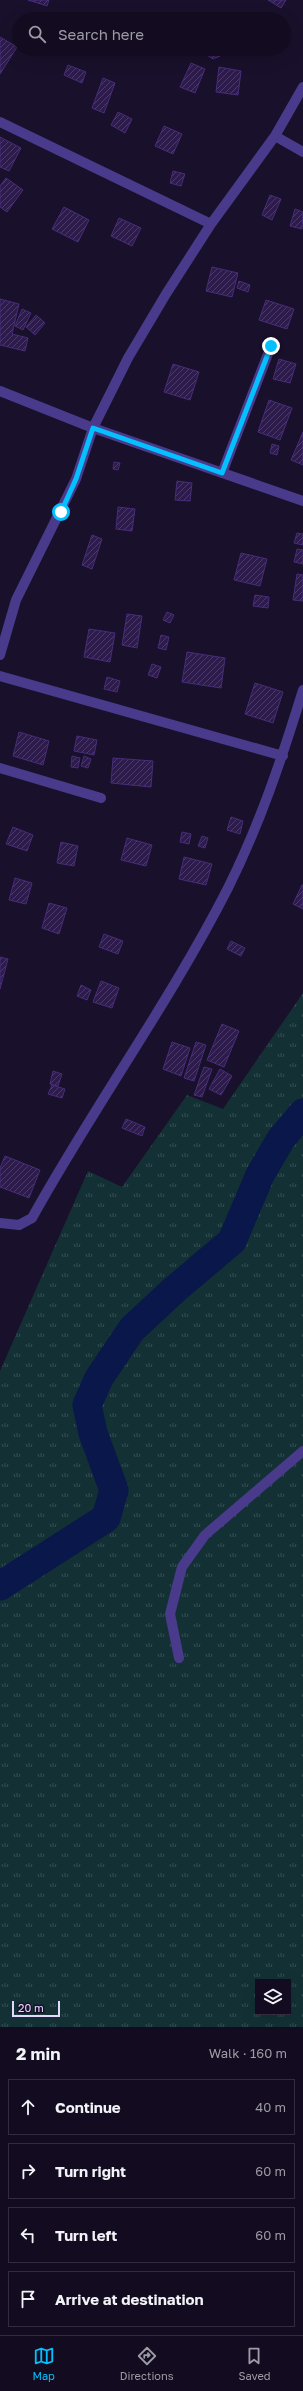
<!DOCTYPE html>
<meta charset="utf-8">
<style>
:root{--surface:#130c20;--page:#201a2d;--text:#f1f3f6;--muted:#9d9ba5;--line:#322c3e;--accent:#05c0ff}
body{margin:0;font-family:"Golos Text",sans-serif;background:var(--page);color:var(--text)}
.controls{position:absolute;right:12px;bottom:12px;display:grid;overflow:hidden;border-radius:0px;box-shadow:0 4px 16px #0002}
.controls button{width:36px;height:36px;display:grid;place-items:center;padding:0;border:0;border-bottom:1px solid var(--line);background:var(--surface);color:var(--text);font:20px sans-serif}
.scale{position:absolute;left:12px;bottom:10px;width:48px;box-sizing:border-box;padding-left:4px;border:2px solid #e3d9ff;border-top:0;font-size:11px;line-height:14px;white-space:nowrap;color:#e3d9ff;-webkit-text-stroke:3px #19102b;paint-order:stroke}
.stop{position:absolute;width:12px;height:12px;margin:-9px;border:3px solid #05c0ff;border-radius:50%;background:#fff}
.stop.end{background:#05c0ff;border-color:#fff;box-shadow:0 1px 4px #0008}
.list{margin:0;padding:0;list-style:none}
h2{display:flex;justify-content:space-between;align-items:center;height:52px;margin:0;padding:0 16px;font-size:17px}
h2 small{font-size:13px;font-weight:400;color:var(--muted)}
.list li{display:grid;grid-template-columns:26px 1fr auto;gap:12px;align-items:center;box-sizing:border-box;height:56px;margin:0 8px 8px;padding:0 8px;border:1px solid var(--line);border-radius:0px}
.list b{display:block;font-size:15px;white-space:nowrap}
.list em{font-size:13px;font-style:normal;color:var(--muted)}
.icon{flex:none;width:22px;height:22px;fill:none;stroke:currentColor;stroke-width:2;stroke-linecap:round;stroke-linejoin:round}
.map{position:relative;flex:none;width:303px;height:2027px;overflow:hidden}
.search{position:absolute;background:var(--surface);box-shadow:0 4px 16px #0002;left:12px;right:12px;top:12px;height:44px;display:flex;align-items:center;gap:10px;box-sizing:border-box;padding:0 14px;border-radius:22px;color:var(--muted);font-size:15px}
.sheet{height:308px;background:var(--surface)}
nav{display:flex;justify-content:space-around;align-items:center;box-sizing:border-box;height:56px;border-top:1px solid var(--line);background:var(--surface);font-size:11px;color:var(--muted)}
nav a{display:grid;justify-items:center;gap:2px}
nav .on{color:var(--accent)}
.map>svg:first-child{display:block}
.grass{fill:url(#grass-tufts);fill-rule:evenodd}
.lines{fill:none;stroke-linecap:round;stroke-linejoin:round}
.river{stroke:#09174a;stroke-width:29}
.building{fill:url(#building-hatch);stroke:#472d79}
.minor{stroke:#493a8b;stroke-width:10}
.route{stroke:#05c0ff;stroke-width:5}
</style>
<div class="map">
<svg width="303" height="2027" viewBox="0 0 303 2027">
<defs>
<pattern id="grass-tufts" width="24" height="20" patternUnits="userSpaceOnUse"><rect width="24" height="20" fill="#133135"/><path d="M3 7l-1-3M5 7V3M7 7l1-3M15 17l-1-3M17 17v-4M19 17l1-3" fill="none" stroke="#354e53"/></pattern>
<pattern id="building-hatch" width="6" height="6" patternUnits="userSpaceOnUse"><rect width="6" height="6" fill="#2d1b4c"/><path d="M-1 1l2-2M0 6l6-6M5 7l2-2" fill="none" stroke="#4b3c67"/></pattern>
</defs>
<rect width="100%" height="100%" fill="#19102b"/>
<path class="grass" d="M303,993V2027H0V1371L88,1171L122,1187L187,1095L223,1109ZM258,1982H288V2012H258Z"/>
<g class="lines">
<path class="river" d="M0,1586L106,1518L114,1490L93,1433L87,1405L99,1378L132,1329L174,1290L232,1241L260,1175L281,1139L303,1113"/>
</g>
<path class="building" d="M28,0H49L47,6Z
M268,0H286L281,8Z
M0,37L17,47L0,74Z
M205,49H223V50L220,56L213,59L207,55Z
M191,63L205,69L195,93L180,87Z
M68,65L86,72L82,83L64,75Z
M219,67L241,71L238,95L216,92Z
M103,78L115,83L104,113L92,108Z
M118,112L132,119L125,133L111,125Z
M164,126L182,134L173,154L155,146Z
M0,137L21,148L9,171L0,167Z
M173,171L185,174L181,186L170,183Z
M6,178L23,190L7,212L0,207V186Z
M270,195L281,199L272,220L262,215Z
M64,207L89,220L78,242L52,229Z
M295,209L303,212L302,229L290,226Z
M119,218L141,228L132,246L111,236Z
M212,267L238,273L232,297L206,291Z
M239,281L250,285L248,292L237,288Z
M0,299L19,304L12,334L28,338L25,351L0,345Z
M266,300L294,309L287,329L259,320Z
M22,309L31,313L23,330L15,326Z
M36,315L45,323L35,335L26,327Z
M279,359L296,364L290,383L273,379Z
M173,364L199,372L190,400L164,392Z
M269,400L292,408L280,440L258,432Z
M303,432V465L291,460Z
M272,444L279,446L277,455L270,453Z
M114,462L120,463L118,470L113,469Z
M177,481L192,483L190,501L175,500Z
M118,507L135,509L132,531L116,529Z
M297,533L303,534V545L294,543Z
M92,535L102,539L92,569L82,565Z
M297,549L303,550V564L294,562Z
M241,553L267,559L260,586L234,580Z
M297,574L303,575V601L293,600Z
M255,595L269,597L268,608L253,606Z
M167,612L174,615L170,623L163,620Z
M127,614L142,616L137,648L122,645Z
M89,629L115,633L110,662L84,657Z
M161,635L169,637L166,650L158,648Z
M187,652L225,658L221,688L182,682Z
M152,664L161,667L157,678L148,675Z
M107,677L120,681L117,692L104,689Z
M255,683L283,692L273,723L245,714Z
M19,732L49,741L43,765L13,756Z
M77,736L97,740L94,755L74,751Z
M72,756L80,758L78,768L71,767Z
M84,756L91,759L88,768L81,766Z
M113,758L153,761L151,787L111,783Z
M231,817L243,821L240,834L227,830Z
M13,827L33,835L27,851L6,844Z
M182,832L191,834L189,844L180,842Z
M202,836L208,838L205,848L198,846Z
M127,838L152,845L146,866L121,860Z
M61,842L78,846L74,866L57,863Z
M184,857L212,864L206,885L179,879Z
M15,878L32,883L26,904L9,900Z
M302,885H303V909L293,904Z
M49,903L67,908L59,934L42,928Z
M104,934L123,941L118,954L99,947Z
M231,941L245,948L241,956L227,949Z
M0,957L8,959L0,989Z
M101,981L119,988L112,1008L93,1002Z
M81,985L91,990L87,1000L77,996Z
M222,1024L239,1031L224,1067L207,1060Z
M172,1042L190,1048L181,1076L163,1069Z
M196,1042L206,1045L194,1081L184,1078Z
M204,1067L212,1069L202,1097L194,1095Z
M220,1069L232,1076L221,1095L209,1089Z
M53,1071L62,1074L58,1086L50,1084Z
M52,1085L65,1089L62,1098L48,1094Z
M126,1119L145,1127L142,1136L122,1128Z
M5,1156L40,1170L29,1198L0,1187V1168Z"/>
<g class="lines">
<path class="minor" d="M0,122L211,224
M275,136L303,152
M0,391L93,428L303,501
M222,473L271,346
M0,655L16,600L76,479L93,428L128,358L166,294L211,224L275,136L303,87
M0,676L283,756
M0,768L101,798
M0,1223L19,1225L32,1218C94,1106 170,1002 228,888C260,824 282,758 303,690
M179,1658L170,1614L182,1567L205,1535L303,1451"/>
</g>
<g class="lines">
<path class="route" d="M61,512L76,479L93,428L222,473L271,346"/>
</g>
</svg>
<div class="controls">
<button><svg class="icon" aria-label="layers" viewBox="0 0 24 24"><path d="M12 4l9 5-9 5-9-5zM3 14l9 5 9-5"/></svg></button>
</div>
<div class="scale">20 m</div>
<div class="stop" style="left:61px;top:512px"></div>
<div class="stop end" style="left:271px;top:346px"></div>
<div class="search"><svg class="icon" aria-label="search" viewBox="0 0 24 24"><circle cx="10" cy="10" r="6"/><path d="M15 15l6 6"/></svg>Search here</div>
</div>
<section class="sheet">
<h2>2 min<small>Walk · 160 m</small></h2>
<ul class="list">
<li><svg class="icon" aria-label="ahead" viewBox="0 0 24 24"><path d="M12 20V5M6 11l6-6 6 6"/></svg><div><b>Continue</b></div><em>40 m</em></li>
<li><svg class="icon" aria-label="right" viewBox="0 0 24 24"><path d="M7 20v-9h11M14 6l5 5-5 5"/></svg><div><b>Turn right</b></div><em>60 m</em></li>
<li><svg class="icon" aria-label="left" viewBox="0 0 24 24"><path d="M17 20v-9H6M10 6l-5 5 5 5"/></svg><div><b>Turn left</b></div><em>60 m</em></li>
<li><svg class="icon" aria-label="arrive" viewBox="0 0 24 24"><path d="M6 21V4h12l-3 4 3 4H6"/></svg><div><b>Arrive at destination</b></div></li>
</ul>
</section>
<nav>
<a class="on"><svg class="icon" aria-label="map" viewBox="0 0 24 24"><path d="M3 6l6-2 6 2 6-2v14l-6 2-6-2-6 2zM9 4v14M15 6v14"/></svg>Map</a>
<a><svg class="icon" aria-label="directions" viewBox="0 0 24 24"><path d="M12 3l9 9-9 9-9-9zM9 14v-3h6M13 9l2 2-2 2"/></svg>Directions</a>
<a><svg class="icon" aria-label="saved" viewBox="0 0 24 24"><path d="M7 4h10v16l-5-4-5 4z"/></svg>Saved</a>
</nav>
